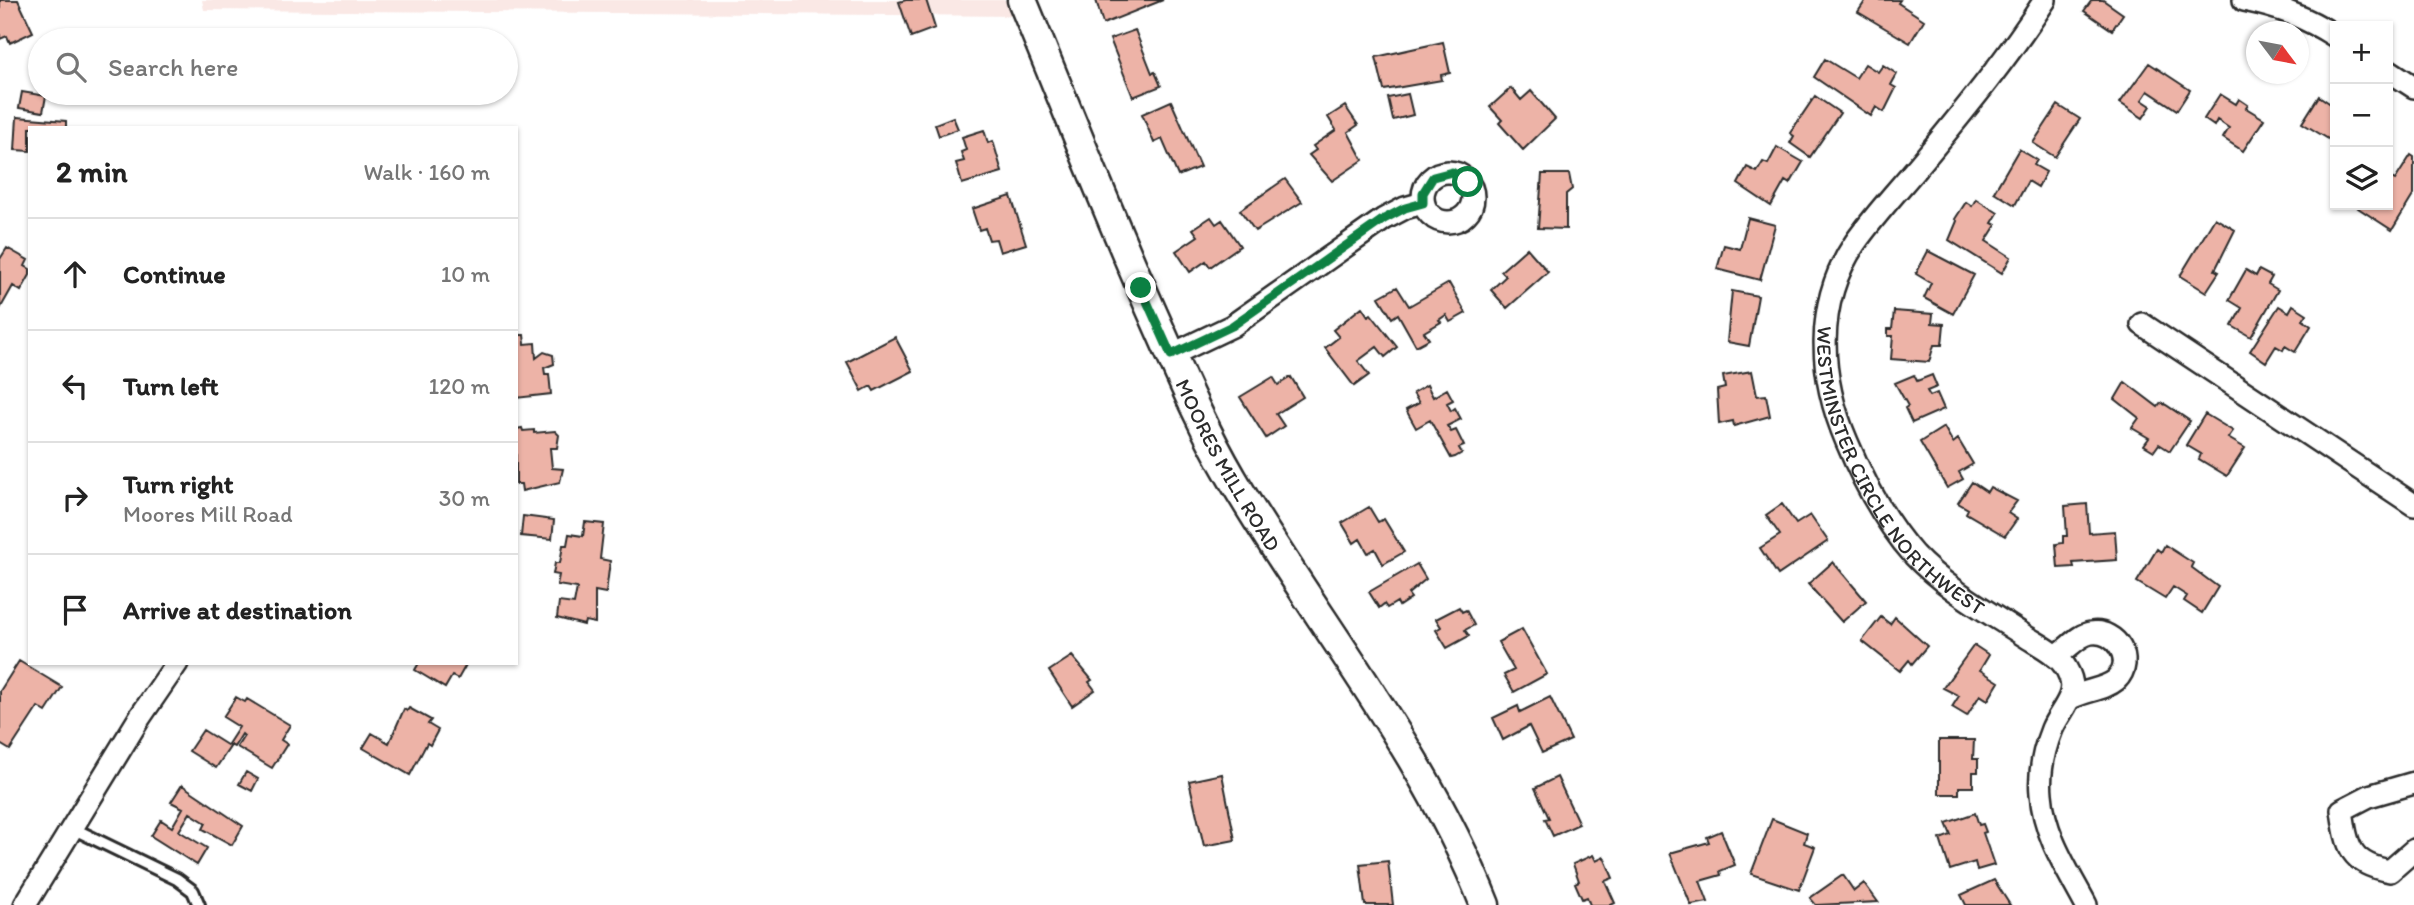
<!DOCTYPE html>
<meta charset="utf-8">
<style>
:root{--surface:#fff;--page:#f2f2f2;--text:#222;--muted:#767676;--line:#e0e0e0}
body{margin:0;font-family:Itim,sans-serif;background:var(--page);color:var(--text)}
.controls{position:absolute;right:21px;top:21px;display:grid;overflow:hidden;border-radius:0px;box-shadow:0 2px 5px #0004}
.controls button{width:63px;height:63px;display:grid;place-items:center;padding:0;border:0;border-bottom:2px solid var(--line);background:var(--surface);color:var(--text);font:35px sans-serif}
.compass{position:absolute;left:2246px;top:21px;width:63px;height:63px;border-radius:50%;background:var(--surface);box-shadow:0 2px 5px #0004;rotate:122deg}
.stop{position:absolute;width:21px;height:21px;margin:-16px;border:5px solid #0b8043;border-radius:50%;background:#fff}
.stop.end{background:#0b8043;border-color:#fff;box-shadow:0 2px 7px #0008}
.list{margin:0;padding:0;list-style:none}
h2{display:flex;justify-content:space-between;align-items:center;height:91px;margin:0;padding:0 28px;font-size:30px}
h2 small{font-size:23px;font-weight:400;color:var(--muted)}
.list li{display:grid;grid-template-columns:46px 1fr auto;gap:21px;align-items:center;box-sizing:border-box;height:112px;padding:0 28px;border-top:2px solid var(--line)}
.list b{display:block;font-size:26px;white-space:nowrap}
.list p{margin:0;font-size:23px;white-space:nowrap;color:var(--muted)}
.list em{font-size:23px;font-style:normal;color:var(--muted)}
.icon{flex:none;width:38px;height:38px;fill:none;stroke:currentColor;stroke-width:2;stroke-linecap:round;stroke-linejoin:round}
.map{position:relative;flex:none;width:2414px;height:905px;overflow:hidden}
.search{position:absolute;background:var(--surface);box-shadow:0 2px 5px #0004;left:28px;top:28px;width:490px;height:77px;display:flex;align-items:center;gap:18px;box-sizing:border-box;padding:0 24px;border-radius:38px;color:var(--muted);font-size:26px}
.panel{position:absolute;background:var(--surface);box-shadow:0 2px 5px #0004;left:28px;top:126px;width:490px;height:539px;border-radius:0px}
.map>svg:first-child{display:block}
.built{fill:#fae8e5}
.building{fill:#edb3a7;stroke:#2b2b2b;stroke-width:2}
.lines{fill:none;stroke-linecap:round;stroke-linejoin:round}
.lane-casing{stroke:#2b2b2b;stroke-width:16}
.street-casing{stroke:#2b2b2b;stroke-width:26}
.secondary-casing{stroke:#2b2b2b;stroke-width:33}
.lane{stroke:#fff;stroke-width:10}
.street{stroke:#fff;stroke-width:21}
.secondary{stroke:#fff;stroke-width:28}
.route{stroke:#0b8043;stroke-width:9}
.labels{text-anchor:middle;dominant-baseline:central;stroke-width:5;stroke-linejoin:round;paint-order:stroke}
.street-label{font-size:21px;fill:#2b2b2b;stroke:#fff}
</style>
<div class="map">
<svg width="2414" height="905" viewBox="0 0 2414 905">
<rect width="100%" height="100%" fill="#fff"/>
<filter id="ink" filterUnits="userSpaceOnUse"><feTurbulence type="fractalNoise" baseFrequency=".0143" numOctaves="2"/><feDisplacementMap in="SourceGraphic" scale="14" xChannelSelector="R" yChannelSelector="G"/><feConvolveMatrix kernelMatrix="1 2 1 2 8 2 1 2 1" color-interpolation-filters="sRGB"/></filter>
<g filter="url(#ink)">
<path class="built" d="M202,0H1030L1037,16L204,10Z"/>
<path class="building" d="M0,0H18L33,32L10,43L7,36L0,39Z
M906,0H926L935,28L911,37L899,2Z
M1096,0H1163L1103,24Z
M1866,0H1900L1898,3L1924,20L1910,43L1858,12Z
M2092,0H2103L2123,14L2112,30L2084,11Z
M1135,30L1152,73L1155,72L1161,86L1133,97L1110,39Z
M1443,42L1450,73L1441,75L1442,80L1384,90L1376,57Z
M1825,59L1856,78L1865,64L1878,72L1883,65L1897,74L1891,85L1896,88L1884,112L1876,107L1871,116L1814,77Z
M2149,63L2190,90L2177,110L2148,91L2142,100L2151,106L2143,118L2120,103Z
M1511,88L1521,100L1531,91L1555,119L1523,150L1499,123L1502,120L1490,107Z
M22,92L46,96L43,112L19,108Z
M1408,94L1413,115L1393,120L1388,98Z
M2220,94L2236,104L2239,99L2248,105L2246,108L2264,119L2243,151L2223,138L2229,128L2217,120L2214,126L2204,119Z
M1815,96L1840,113L1810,157L1790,143L1794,136L1790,133Z
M2319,96L2335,107V143L2302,123Z
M1171,101L1200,167L1178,176L1162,139L1154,143L1142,114Z
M2058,105L2080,119L2055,157L2033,143Z
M1345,106L1358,125L1348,132L1363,160L1332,181L1309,155L1316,150L1313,146L1336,130L1328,117Z
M17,117L66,121V128H30V151L15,150Z
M953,117L958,129L939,136L935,124Z
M984,130L988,143L993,141L1002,172L962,184L956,163L964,161L961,152L966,150L962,137Z
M1777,147L1803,162L1790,184L1785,181L1771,206L1738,184L1747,167L1757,172L1763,162L1768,164Z
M2019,149L2037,160L2034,165L2046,172L2038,187L2028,181L2015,205L1994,192Z
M2411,155L2414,157V194L2392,230L2358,208L2360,205H2388V176L2395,180Z
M1542,174H1569L1572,189L1566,194V229L1538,228Z
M1285,179L1302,202L1255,231L1240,210Z
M1011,196L1026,244L1000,252L996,239L989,240L985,228L979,230L972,209Z
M1976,199L1998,213L1992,223L1996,225L1986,241L2011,257L2002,273L1949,240L1957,221L1955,219L1966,202L1972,206Z
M1211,217L1216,224L1222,220L1240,246L1210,267L1206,261L1190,272L1176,251L1198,236L1193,229Z
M1748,218L1775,225L1760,280L1717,269L1724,245L1740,249Z
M2215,218L2235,230L2215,270L2219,272L2206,292L2180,276Z
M7,248L28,260L25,266L30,269V275L21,291L13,286L0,309V259Z
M1527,248L1548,272L1507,308L1491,290L1506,276L1501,271Z
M1928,251L1974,275L1953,314L1924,298L1931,283L1916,274Z
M2246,270L2256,276L2259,270L2272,277L2268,284L2278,290L2251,337L2232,326L2242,308L2229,300Z
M1449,283L1466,313L1450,322L1446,315L1439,320L1441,322L1424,332L1429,339L1416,346L1398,314L1392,318L1379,297L1397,287L1409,306Z
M1732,291L1758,296L1749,346L1727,342Z
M2293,305L2307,314L2303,320L2311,326L2295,352L2285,346L2283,350L2276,346L2266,362L2250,351L2279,306L2289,312Z
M1362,307L1368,316L1371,314L1397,347L1385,357L1377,347L1358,361L1369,375L1354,386L1325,348L1339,337L1333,330Z
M1894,311L1933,314L1932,323L1944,324L1942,345H1934L1929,362L1891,359L1893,336H1888V329H1892Z
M516,335H524L525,344L535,343L536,358L544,352L553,355L554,364L544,368L545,374H549L551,394L516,398Z
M895,337L913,371L874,391L871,386L862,391L847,362Z
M1752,371L1757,396L1766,395L1770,416L1734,426L1733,421L1719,424L1717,390L1725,388L1723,376Z
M1914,375L1917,381L1932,375L1937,387L1927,391L1930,396L1937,393L1944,409L1912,423L1905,408L1908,406L1895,383Z
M1273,377L1278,385L1291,377L1303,397L1276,414L1284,426L1266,438L1240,397Z
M2125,382L2158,407L2161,403L2166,405L2190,421L2170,451L2159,444L2154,451L2144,445L2149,438L2132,428L2139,418L2115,399Z
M1427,385L1433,397L1447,389L1453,400L1447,403L1451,411L1455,408L1461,419L1447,426L1451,432L1456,430L1464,446L1459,448L1462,453L1455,457L1451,458L1430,420L1416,428L1406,410L1419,403L1413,393Z
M2205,414L2233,431L2228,438L2245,448L2227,476L2199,459L2201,454L2186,445Z
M1944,427L1953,443L1958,439L1973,464L1959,472L1963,479L1947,488L1920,442Z
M522,428L523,431L534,430V433L555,431L559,435L557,448H550L552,468L563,469L560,482L522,491L521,484H516V429Z
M1972,482L1987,492L1990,487L2017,501L2008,513L2017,519L2005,536L1966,513L1968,509L1958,503Z
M1782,504L1796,524L1810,515L1828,541L1778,575L1760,548L1780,535L1766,515Z
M2087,504L2089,533L2115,531L2117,560L2073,563L2074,567L2058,568L2056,544L2063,543V536H2067L2065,506Z
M1369,507L1378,522L1384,519L1404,552L1383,564L1375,549L1368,553L1360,539L1354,543L1342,523Z
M523,516L554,520L552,539L521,536Z
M585,522L604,524L600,559L610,561L606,593L595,591V623L585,621L584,625L557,618L559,602L574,604L577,588L557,585L559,575L553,574L555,563H560L563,545H567L569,534L583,536Z
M2165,545L2193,563L2191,567L2218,587L2202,613L2184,601L2187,596L2173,587L2165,599L2137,582L2157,549L2161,552Z
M1833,562L1866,601L1842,622L1808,584Z
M1417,564L1426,579L1408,594L1411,598L1399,606L1397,602L1387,608L1384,604L1379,608L1369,592Z
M1459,607L1462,612L1466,610L1474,625L1465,630L1469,636L1447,648L1436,630L1441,627L1436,619Z
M1881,617L1890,624L1895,617L1927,646L1912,664L1909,660L1900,671L1862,641Z
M1522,629L1547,674L1514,692L1504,675L1514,670L1498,642Z
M1974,645L1989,655L1980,670L1999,682L1988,700L1980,695L1967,716L1952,707L1959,696L1943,688Z
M1072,656L1092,680L1089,682L1095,690L1072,706L1049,671Z
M19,661L62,687L46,712L38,707L10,750L0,744V691Z
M419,663H467L458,679L452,676L445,688L415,670Z
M236,697L245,702L247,699L290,725L281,740L287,744L272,768L237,747L244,736L242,734L234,747L228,744L239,727L223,717Z
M1550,697L1571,740L1542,753L1529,726L1503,740L1493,718L1518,706L1520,712Z
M409,708L431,720L428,724L438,730L430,745L427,743L410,775L363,748L372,733L389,743L404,709L407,711Z
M203,730L230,747L216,768L189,751Z
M1939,740H1974L1973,759H1978V772H1973V787H1959V794H1939Z
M246,772L258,779L252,791L239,784Z
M1222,774L1235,840L1204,846L1189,781Z
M1557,777L1579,824L1553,836L1545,819L1549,818L1535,788Z
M182,785L243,826L232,845L203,829L206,823L190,813L179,831L207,848L197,865L151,836L161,820L172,827L183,808L171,802Z
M1975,813L1979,825L1983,824L1986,832L1983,833L1994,865L1977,870L1975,862L1950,870L1940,839L1951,835L1946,823Z
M1772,819L1807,833L1804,843L1815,847L1799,890L1751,874Z
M1721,831L1735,865L1720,871L1721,875L1700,881L1708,902L1691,905L1670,853L1709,842L1707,837Z
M1593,855L1596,861L1604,857L1613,878L1605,881L1615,903L1611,905H1590L1587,897L1582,899L1575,883L1579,881L1573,864Z
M1388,861L1393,905H1365L1360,864Z
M1843,875L1854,891L1864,883L1878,902L1816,905L1810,898Z
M1994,880L2010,905H1966L1961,895Z"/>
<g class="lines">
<defs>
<path id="lane" d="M72,828L177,879L193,891L199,905"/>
<g id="street">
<path id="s1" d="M2045,0C2009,56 1968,106 1925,158C1902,186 1876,213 1855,243C1814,304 1819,377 1847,442C1864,483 1884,521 1914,555C1945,588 1987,611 2025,636C2039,645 2059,654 2067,670C2081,694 2061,708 2052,729C2044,749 2039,773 2041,794C2044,835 2067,869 2086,905"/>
<path d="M2244,0C2278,7 2306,17 2335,36"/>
<path d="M2388,70L2414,87"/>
<circle cx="1448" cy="197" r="25"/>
<path d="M2142,324L2414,505"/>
<path d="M1171,355L1232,326L1384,219L1405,208L1423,203"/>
<path d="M2055,656C2068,650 2077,635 2091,633C2116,629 2136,661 2116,680C2104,690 2085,690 2071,698"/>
<path d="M2414,783L2369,796L2342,810C2347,847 2350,864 2390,871L2414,850"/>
<path d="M25,905L140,717L177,663"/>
</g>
<g id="secondary">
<path id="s2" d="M1022,0C1065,104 1106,209 1152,312C1177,368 1201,425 1232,478C1316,621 1424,750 1485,905"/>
</g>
</defs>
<use href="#lane" class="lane-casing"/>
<use href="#street" class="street-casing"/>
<use href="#secondary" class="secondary-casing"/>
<use href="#lane" class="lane"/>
<use href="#street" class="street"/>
<use href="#secondary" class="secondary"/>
</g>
</g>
<g class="lines" filter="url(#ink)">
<path class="route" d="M1141,288L1171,355L1232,326L1384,219L1405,208L1423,203V193L1433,177L1452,172L1468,182"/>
</g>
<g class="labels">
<g class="street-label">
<text stroke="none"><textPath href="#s2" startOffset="509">MOORES MILL ROAD</textPath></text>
<text stroke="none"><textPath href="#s1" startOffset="567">WESTMINSTER CIRCLE NORTHWEST</textPath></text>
</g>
</g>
</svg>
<div class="controls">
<button>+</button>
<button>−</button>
<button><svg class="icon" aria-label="layers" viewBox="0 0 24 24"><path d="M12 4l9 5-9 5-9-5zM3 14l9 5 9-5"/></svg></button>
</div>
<svg class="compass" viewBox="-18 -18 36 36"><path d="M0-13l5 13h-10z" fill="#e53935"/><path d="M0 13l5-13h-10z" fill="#767676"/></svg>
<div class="stop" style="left:1468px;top:182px"></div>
<div class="stop end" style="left:1141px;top:288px"></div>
<div class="search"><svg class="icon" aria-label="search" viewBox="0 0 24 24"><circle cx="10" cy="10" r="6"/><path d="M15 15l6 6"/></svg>Search here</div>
<section class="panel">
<h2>2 min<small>Walk · 160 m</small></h2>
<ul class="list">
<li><svg class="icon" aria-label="ahead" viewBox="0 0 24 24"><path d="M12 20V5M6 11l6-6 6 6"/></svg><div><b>Continue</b></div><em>10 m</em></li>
<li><svg class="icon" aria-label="left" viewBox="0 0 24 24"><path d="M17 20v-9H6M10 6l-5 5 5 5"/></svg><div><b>Turn left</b></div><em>120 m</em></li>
<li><svg class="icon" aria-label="right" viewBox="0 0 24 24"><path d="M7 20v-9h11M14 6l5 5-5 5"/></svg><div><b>Turn right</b><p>Moores Mill Road</p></div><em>30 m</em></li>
<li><svg class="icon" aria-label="arrive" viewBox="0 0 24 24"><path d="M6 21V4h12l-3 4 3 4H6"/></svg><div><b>Arrive at destination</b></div></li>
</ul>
</section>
</div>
